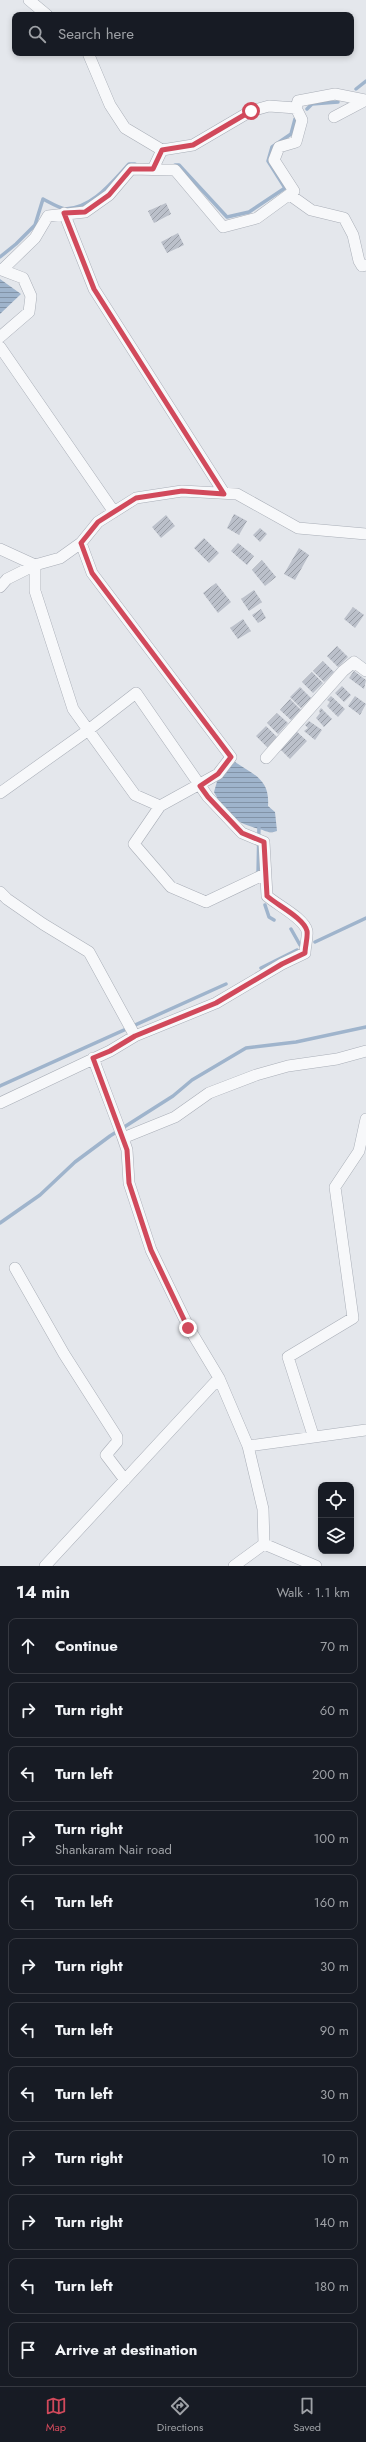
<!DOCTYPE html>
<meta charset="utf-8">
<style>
:root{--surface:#171b24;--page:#20242c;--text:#f1f3f6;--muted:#9ea1a6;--line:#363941;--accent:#d1495b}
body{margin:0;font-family:Jost,sans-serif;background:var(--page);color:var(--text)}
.controls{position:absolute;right:12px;bottom:12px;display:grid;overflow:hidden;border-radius:8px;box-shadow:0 2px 6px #0003}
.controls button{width:36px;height:36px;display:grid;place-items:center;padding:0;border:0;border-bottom:1px solid var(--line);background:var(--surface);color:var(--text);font:20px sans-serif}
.stop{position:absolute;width:12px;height:12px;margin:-9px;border:3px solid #d1495b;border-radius:50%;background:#fff}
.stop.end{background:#d1495b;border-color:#fff;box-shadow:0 1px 4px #0008}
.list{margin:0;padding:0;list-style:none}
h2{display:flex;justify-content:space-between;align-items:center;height:52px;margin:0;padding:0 16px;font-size:17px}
h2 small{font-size:13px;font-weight:400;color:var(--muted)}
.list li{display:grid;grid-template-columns:26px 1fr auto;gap:12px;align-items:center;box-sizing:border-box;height:56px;margin:0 8px 8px;padding:0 8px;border:1px solid var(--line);border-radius:8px}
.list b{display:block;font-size:15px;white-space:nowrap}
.list p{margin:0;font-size:13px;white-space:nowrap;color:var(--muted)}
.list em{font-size:13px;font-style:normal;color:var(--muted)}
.icon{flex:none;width:22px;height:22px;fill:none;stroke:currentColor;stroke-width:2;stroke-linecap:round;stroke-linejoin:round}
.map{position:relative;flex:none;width:366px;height:1566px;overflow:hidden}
.search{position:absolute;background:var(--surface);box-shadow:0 2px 6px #0003;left:12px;right:12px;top:12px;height:44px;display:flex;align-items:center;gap:10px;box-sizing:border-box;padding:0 14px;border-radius:8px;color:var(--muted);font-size:15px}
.sheet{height:820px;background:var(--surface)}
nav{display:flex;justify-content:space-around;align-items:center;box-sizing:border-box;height:56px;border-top:1px solid var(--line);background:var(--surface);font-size:11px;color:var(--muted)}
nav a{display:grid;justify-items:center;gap:2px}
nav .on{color:var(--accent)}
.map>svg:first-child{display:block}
.water{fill:url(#water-rules)}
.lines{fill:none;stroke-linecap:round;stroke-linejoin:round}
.stream{stroke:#9fb4cc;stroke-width:3.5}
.building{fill:url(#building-hatch)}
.minor-casing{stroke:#a9aeb7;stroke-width:12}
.minor{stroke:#f7f8fa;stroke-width:11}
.route{stroke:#d1495b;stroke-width:5}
</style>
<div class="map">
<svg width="366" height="1566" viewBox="0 0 366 1566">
<defs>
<pattern id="water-rules" width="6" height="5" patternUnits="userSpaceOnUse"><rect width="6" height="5" fill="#9fb4cc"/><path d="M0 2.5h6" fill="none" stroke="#8293a7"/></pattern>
<pattern id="building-hatch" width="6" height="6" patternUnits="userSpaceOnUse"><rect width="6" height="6" fill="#bbc0ca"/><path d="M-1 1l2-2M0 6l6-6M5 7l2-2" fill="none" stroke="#989da6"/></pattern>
</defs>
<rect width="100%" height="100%" fill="#e4e7ec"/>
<path class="water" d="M0,279L21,294L0,314Z
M235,762C254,775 270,779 268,806L275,812L277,831C269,834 267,831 259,829C234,822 226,815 214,792L218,778Z"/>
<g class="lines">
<path class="stream" d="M356,89L366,81
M307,109L312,104L338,102
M175,165H179L227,217L249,212L285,188L268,161L272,147L291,134L295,119
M0,257L16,244L35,225L43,199C49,202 59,208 65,209C92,209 113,181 129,164H135
M258,875L259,825
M265,905L269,917L274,920
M291,929L300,945
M315,942L366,918
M261,968L297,950
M0,1086L226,984
M0,1223L40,1195L75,1162L110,1136L173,1096L192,1080L246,1048L296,1042L366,1027"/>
</g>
<path class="building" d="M166,203L171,214L154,223L148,211Z
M178,233L184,245L167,253L161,242Z
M234,514L247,521L239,535L227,528Z
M166,515L175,526L161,538L152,527Z
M260,528L267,534L260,542L253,535Z
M204,538L219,553L209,563L194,548Z
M238,543L254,556L247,565L231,551Z
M299,548L309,555L295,580L284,574Z
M262,560L276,577L265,586L252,570Z
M216,583L231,602L218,613L203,593Z
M254,590L262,602L249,611L241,599Z
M353,607L364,615L355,628L344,619Z
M261,609L266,618L258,623L252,615Z
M243,619L251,631L238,639L230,628Z
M337,646L348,657L338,667L327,656Z
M323,661L334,672L324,682L313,671Z
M354,671L366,680L364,689L349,678Z
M312,672L323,683L313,693L302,682Z
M342,686L351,695L344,702L335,693Z
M300,687L311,698L301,708L290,697Z
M331,696L345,709L338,717L327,706L330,702L327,700Z
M355,696L366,704L360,715L348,706Z
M290,699L301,710L291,720L280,710Z
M321,708L332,719L324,727L316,718L320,713L319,711Z
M277,713L288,723L278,734L267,723Z
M309,721L322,730L315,740L304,731L308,728L305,725Z
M266,726L277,737L267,747L256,736Z
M296,731L307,741L290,759L279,748Z"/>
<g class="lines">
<defs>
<path id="minor" d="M29,0L47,15
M88,53L110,105L125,128L162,150L193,145L251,111L269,106L296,108
M334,117L366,100
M153,169L162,150
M290,195L311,210L344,218L353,235L359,261L362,266L366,265
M64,213L94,289L224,493
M0,337L29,312L31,296L23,278L2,270L35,238L48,216L85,212L109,195L131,169L175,170L223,227L257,218L294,191L274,160L279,147L296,142L302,120L296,108L298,101L335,94L366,100
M0,347L114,512
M81,543L92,573L231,757L218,774L160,806
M0,549L35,565L60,558L81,543L98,522L136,498L182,491L237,494L298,528L366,534
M0,587L7,579L35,565V591L73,709L135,795L160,806L134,844L171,887L206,902L265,874
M266,758L343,671L354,662L366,671
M0,793L87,731L136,693L208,797L242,833L264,842L267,896C277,905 304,918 307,931C308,937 305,947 305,953L282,964L216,1003L135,1036L110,1051L0,1103
M0,892L7,899L43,924L89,952L135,1036
M93,1058L123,1138
M15,1268L64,1354L117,1437V1442L106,1455L125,1480
M313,1435L288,1357L353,1318L335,1187L359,1151L366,1119
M248,1446L219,1378L189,1328L151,1250L129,1183L127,1150L123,1138L175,1117L209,1093L256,1075L288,1066L337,1059L366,1051
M264,1544L316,1566
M45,1566L219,1378
M234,1566L264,1544L263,1509L248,1446L366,1430"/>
</defs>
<use href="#minor" class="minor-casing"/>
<use href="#minor" class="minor"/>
</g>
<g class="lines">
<path class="route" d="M188,1328L151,1250L129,1183L127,1150L93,1058L110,1051L135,1036L216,1003L282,964L305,953C305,947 308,937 307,931C304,918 277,905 267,896L264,842L242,833L208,797L200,786L218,774L231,757L92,573L81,543L98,522L136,498L182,491L224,494L94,289L64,213L85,212L109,195L131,169H153L162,150L193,145L251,111"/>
</g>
</svg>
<div class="controls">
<button><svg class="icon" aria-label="locate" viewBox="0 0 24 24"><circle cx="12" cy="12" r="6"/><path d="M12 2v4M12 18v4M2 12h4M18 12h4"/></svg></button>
<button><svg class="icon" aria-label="layers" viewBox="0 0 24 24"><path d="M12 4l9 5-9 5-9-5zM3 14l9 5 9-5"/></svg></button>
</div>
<div class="stop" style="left:251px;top:111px"></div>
<div class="stop end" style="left:188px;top:1328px"></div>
<div class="search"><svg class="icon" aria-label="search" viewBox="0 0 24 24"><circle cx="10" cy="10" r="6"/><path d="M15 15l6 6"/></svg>Search here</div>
</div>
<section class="sheet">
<h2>14 min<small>Walk · 1.1 km</small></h2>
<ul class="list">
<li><svg class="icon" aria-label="ahead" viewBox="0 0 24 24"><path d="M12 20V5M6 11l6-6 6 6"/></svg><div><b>Continue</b></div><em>70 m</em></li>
<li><svg class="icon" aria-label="right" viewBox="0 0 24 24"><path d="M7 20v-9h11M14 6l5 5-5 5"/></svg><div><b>Turn right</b></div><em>60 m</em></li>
<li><svg class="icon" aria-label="left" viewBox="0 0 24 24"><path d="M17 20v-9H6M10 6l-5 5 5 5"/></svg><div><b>Turn left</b></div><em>200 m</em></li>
<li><svg class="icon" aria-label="right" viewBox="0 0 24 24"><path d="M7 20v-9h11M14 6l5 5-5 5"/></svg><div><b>Turn right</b><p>Shankaram Nair road</p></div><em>100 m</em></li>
<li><svg class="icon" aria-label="left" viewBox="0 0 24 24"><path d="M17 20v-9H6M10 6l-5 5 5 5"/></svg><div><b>Turn left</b></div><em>160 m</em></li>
<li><svg class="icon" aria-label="right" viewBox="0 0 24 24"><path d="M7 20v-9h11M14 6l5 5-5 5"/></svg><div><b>Turn right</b></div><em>30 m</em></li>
<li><svg class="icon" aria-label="left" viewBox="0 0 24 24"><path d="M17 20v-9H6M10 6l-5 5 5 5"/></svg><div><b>Turn left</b></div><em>90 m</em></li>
<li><svg class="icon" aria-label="left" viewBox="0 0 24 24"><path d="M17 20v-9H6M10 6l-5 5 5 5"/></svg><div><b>Turn left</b></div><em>30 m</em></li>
<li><svg class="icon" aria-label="right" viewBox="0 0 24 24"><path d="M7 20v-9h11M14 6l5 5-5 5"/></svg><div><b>Turn right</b></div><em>10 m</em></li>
<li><svg class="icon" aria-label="right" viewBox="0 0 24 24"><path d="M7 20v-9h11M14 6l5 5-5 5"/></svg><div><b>Turn right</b></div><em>140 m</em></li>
<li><svg class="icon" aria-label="left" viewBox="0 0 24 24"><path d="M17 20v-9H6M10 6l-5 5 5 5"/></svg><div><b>Turn left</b></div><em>180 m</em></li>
<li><svg class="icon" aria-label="arrive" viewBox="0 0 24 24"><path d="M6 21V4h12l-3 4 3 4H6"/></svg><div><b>Arrive at destination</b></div></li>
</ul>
</section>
<nav>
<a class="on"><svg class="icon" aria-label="map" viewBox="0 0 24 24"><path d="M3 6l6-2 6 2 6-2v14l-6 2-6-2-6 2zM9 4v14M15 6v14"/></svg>Map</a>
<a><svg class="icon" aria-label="directions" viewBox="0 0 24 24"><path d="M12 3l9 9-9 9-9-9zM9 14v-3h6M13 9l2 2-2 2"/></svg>Directions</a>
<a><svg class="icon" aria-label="saved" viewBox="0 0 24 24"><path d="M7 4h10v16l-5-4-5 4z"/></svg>Saved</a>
</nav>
